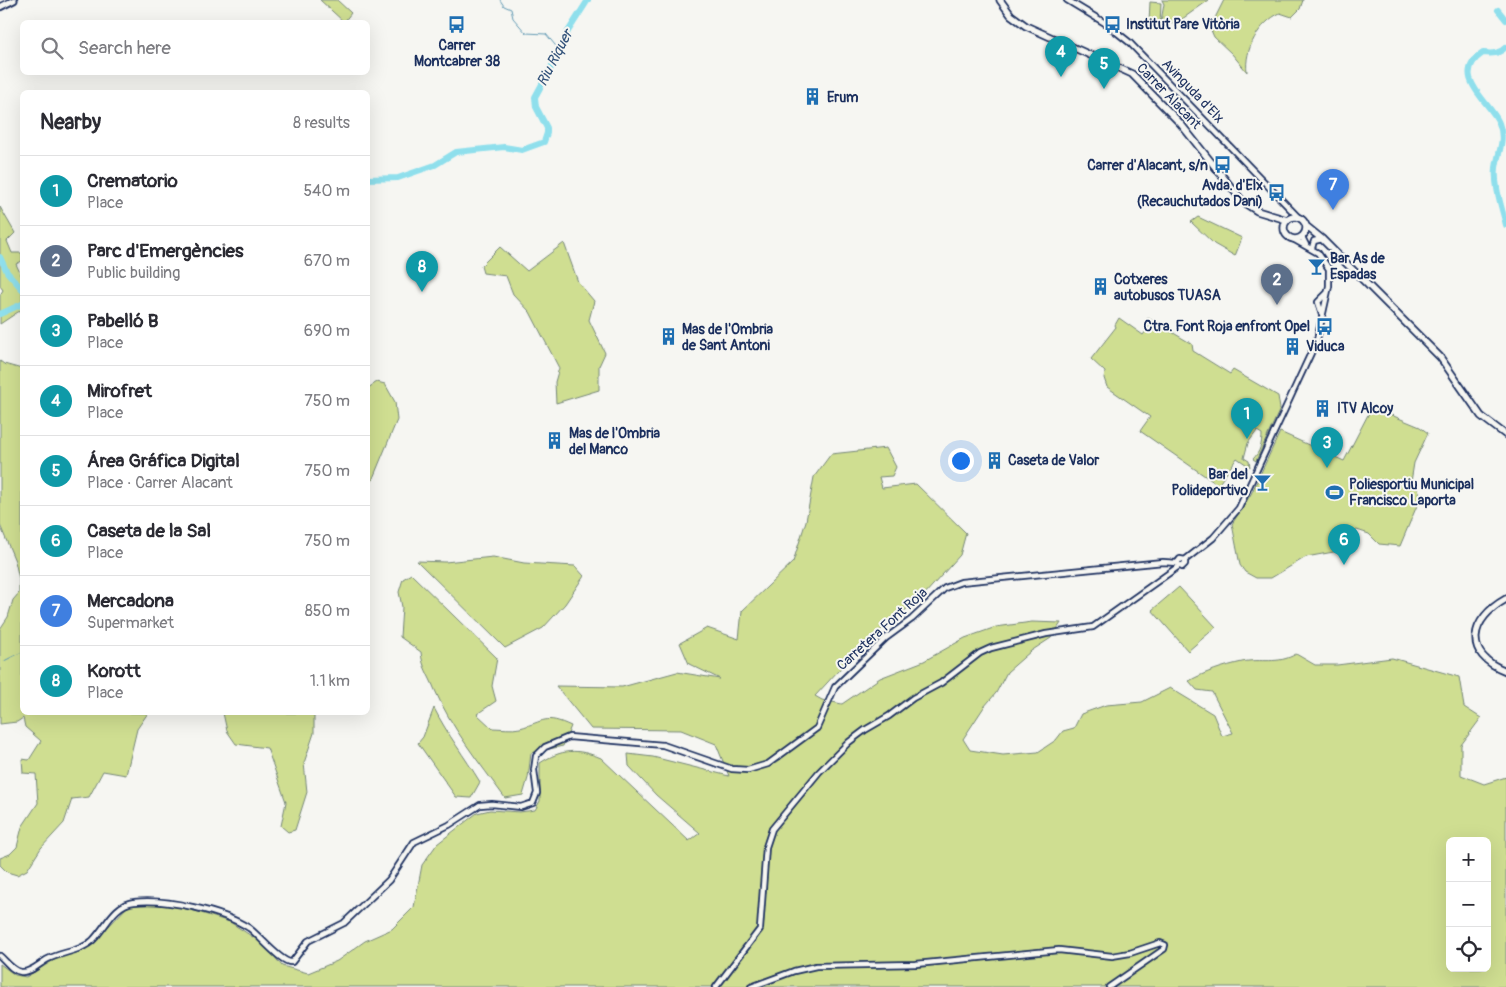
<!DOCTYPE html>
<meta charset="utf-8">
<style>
:root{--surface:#fff;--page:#f7f7f7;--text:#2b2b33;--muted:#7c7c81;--line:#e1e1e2;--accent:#1f6fb2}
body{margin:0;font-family:Pangolin,sans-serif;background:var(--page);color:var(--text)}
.controls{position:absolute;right:15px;bottom:15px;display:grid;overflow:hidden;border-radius:8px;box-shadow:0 5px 20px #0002}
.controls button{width:45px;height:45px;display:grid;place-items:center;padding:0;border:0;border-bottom:1px solid var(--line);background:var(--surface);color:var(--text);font:25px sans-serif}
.you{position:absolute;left:960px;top:460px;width:18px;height:18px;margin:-12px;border:4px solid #fff;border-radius:50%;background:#1a73e8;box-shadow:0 0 0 8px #1a73e833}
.badge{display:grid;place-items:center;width:32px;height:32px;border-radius:50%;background:var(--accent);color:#fff;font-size:16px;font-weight:700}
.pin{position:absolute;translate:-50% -41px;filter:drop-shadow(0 1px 2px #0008)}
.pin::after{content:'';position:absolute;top:26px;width:18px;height:15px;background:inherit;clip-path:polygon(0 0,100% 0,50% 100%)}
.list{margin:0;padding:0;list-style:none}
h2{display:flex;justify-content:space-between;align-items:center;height:65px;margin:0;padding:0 20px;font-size:21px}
h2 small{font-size:16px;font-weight:400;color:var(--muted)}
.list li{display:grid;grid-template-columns:32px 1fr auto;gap:15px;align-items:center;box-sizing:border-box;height:70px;padding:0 20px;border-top:1px solid var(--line)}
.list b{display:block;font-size:19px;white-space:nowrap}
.list p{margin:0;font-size:16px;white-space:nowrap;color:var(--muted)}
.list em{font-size:16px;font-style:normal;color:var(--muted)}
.icon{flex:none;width:28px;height:28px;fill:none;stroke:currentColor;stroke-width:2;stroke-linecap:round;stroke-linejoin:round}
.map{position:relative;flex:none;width:1506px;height:987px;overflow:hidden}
.search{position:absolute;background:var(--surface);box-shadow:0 5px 20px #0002;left:20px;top:20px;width:350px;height:55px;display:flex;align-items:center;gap:12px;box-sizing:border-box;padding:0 18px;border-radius:8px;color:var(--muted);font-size:19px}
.panel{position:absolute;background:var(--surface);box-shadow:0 5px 20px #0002;left:20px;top:90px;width:350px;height:625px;border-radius:8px}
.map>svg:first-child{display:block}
.green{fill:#cfde91;stroke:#758678;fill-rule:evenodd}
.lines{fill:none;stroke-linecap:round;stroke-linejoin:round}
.stream{stroke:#6199b3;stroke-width:1}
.river{stroke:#8fdfec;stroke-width:6}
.tertiary-casing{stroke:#1b2f5e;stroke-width:8}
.secondary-casing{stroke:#1b2f5e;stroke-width:9}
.primary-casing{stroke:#1b2f5e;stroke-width:9}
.tertiary{stroke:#f6f6f2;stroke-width:4.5}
.secondary{stroke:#f6f6f2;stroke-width:5}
.primary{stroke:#f6f6f2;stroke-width:5.5}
.labels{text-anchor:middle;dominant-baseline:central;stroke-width:4;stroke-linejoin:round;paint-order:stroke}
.poi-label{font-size:14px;font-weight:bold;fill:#1b2f5e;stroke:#f6f6f2;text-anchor:start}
.street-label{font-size:14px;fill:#1b2f5e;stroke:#f6f6f2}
.water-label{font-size:15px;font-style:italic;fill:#32527a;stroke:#f6f6f2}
</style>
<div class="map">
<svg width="1506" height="987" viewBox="0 0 1506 987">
<rect width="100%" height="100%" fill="#f6f6f2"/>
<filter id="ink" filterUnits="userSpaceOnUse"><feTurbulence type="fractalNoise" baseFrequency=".02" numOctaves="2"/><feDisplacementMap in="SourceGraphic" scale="10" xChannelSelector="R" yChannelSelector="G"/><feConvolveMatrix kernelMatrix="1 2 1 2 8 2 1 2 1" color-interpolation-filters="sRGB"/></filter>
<g filter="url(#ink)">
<path class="green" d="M320,0H337L351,13L344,22Z
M1162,0H1209L1175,24L1167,20L1160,27L1164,4Z
M1224,0H1303L1300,9L1292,17L1280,13C1259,23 1244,49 1247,72L1232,54L1214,37L1210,28Z
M1150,2L1161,3L1160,24L1149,23Z
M0,207L15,233L7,241L12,253H22V261L16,264L22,277V311L18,312L0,324V295L3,290L0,286Z
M1198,217L1242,238L1235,256L1214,244L1191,222Z
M564,243L578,282L594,301L589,320L605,353L599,366V390L556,403L555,382L559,368L530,312L513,294L506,276L483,273L481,266L500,247L527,271Z
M1119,318L1143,335L1149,327L1145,323L1148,318L1192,344L1193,351L1230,374L1233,370L1278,396L1280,409L1256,461L1253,459C1260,452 1262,444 1262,434L1257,431L1248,443L1244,458L1249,461L1250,467L1237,458L1218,485L1140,431L1150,417L1107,387L1104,378L1105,372L1091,359L1116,327L1115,325Z
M0,361L4,364L22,369V712L148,713L137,729L126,775L103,771L89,797L72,799L64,823L41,848L27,870L17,875L7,872L0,865V858L10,854L17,847L22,827L38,803L36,774L23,773L22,759L29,760L41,741L25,727L23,718L17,722L0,724V629L8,617L13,600L19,593V579L15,561L0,525Z
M377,382L385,384L395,402L397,420L371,483L368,505V388Z
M1372,407L1420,427L1428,433L1414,463L1411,482L1418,489L1421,496L1400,546L1379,544L1369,534L1357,530L1351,533L1339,551L1306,557L1271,578H1256L1245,572L1240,565L1232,524L1251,494L1280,432L1344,461Z
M886,448L896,467L892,476L879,477L882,488L916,484L966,533L960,555L924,595L862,645L815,696L822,700L842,704L880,678L924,661L965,638L996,627L1032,622L1061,623L1051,638L1031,651L1007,672L996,693L984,707L963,739L970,750L1003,755L1038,752L1056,740L1063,731L1074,728L1081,714L1106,705L1142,702L1170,688L1213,714L1222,736L1233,733L1212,692L1197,690L1189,681C1205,672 1224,666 1242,662C1261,658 1278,665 1296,654L1315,665H1337L1392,658L1459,677L1464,707L1481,718L1461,745V775L1484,784L1506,777V987H0V964L15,975L26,977L54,960L91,945L127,907L138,903L182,907L230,922L265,945L282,966L308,973L337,961L365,941L392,929L414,907L422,865L437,844L477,813L490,810L520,812L535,810L540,801V763C562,749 577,748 601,758L689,841L700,833L656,795L629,766L628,754L653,757L729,776L716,744L681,730L591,729L556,686L622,687L677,672L720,679L689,664L680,643L707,628L739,639L742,611L793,562L806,521L814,477L831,454ZM1450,841H1487V968H1450Z
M493,557L524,563L575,566L584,576L565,604L543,628L505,648L417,561L445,562Z
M411,574L497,658L492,686L496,701L477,714L492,728C501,728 512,730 520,728C545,721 545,714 571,726L563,746L531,753L528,778L523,795L505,798C479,762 451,728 434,688C429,675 422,667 421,652L400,637L402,607L399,592L403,579Z
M1179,587L1216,627L1188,651L1152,610Z
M434,708C447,734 465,757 480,782L471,798L456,797L418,743L423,737Z
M223,713H314V733L304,763L307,792L295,830L288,832L281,826L286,802L267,748L236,744L227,731Z"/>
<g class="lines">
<path class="stream" d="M500,0L504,6L511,9L513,18L526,33L546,34L560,51
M4,661L22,652"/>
<path class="river" d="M1498,10L1506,20
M1506,47C1499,54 1493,54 1483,53C1448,76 1491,102 1499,123C1506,141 1498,151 1496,168C1494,186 1502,208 1506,225
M368,179L398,178L435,165L456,152L504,147L522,150L544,142L547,133V128L536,107L535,97L560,51L567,33L588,0
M0,257L7,272L22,289
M0,314L22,304"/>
<defs>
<path id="tertiary" d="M1067,0L1105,23L1129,42L1299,218
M1302,237L1306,245
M1312,248L1314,241L1322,239
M1322,314L1318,302L1327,293
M1177,563L1180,559L1185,560L1213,538L1239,508L1317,340L1329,286V269L1318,253L1293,239
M0,956C6,961 12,971 21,972C31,973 40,963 48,959C62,952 82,951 93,940C106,927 114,904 134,902C165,898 223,911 249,928C259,935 282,964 292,962L308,941L344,923L389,880L414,842L449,825L480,805L492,804L521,807L533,803L537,793L534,770L536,756L545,747L569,737L663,745L732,769L748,770L768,764L817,728L835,687L886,638L912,619L945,588L961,582L1163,562L1177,563L1182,567L1185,564V560
M716,987L760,929L766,847L772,829L819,772L849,742L865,730L889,716L913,698L941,683L980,653L991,648L1046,634L1093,627L1179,566
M751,987L794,971L816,966L916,964L1059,950L1112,956L1130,953L1160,943L1165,945L1164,949L1109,987"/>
<path id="secondary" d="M0,7L14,0"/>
<path id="primary" d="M1000,0L1011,15L1026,26L1132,74L1180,123L1243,202L1257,211L1287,220
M1284 228a11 11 0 1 1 22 0a11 11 0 1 1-22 0Z
M1306,226L1322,239L1440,357L1481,416L1506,435
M1506,599C1470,619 1462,654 1506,671"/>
</defs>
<use href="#tertiary" class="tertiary-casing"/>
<use href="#secondary" class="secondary-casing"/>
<use href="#primary" class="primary-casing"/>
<use href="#tertiary" class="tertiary"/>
<use href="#secondary" class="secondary"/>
<use href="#primary" class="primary"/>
</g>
</g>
<defs>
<symbol id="bus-bare" viewBox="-9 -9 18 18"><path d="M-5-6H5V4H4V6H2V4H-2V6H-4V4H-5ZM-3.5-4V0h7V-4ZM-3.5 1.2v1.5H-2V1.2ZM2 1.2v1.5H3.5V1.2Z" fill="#1f6fb2" stroke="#f6f6f2" stroke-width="2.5" paint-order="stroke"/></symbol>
<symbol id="building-bare" viewBox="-9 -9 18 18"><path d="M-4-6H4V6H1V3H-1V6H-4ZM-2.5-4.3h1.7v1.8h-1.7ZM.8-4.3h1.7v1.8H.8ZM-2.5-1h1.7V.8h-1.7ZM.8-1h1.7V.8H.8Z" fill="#1f6fb2" stroke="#f6f6f2" stroke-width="2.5" paint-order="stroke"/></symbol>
<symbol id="bar-bare" viewBox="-9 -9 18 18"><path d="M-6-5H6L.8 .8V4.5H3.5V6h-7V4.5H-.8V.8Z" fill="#1f6fb2" stroke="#f6f6f2" stroke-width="2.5" paint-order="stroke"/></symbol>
<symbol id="stadium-bare" viewBox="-9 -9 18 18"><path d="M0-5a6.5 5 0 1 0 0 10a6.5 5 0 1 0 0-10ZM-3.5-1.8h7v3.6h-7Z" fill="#1f6fb2" stroke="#f6f6f2" stroke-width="2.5" paint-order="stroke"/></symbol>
</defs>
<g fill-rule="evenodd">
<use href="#bus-bare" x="1100" y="12" width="25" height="25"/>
<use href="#bus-bare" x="444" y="12" width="25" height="25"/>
<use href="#building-bare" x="800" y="84" width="25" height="25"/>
<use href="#bus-bare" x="1210" y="152" width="25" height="25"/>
<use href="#bus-bare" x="1264" y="180" width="25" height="25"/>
<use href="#bar-bare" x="1304" y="254" width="25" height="25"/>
<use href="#building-bare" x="1088" y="274" width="25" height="25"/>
<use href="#bus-bare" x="1312" y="314" width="25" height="25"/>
<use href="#building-bare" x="656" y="324" width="25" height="25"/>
<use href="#building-bare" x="1280" y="334" width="25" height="25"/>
<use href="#building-bare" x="1310" y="396" width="25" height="25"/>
<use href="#building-bare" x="542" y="428" width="25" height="25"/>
<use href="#building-bare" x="982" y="448" width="25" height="25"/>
<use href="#bar-bare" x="1250" y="470" width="25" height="25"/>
<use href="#stadium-bare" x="1322" y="480" width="25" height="25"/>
</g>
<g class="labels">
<g class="poi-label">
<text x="1126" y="24">Institut Pare Vitòria</text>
<text x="457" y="45" text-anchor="middle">Carrer<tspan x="457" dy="16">Montcabrer 38</tspan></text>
<text x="827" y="97">Erum</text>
<text x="1208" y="165" text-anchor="end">Carrer d'Alacant, s/n</text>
<text x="1263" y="185" text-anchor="end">Avda. d'Elx<tspan x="1263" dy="16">(Recauchutados Dani)</tspan></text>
<text x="1330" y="258">Bar As de<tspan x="1330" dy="16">Espadas</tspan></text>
<text x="1114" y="279">Cotxeres<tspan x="1114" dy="16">autobusos TUASA</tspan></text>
<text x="1310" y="326" text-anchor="end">Ctra. Font Roja enfront Opel</text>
<text x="682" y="329">Mas de l'Ombria<tspan x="682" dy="16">de Sant Antoni</tspan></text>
<text x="1306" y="346">Viduca</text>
<text x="1337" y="408">ITV Alcoy</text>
<text x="569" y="433">Mas de l'Ombria<tspan x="569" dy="16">del Manco</tspan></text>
<text x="1008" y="460">Caseta de Valor</text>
<text x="1248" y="474" text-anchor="end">Bar del<tspan x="1248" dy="16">Polideportivo</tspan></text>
<text x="1349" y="484">Poliesportiu Municipal<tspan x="1349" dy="16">Francisco Laporta</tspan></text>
</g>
<g class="street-label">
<text transform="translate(1193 91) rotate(46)">Avinguda d'Elx</text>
<text transform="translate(1169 96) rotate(46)">Carrer Alacant</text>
<text transform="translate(882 629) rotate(-42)">Carretera Font Roja</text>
</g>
<g class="water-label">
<text transform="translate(555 58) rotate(-63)">Riu Riquer</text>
</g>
</g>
</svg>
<div class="controls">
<button>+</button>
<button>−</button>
<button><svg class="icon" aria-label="locate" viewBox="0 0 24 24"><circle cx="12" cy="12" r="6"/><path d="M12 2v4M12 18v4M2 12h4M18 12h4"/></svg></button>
</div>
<div class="you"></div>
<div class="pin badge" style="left:1247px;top:439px;background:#0f9aa8">1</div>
<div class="pin badge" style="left:1277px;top:305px;background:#5c6f8a">2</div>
<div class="pin badge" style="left:1327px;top:468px;background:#0f9aa8">3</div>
<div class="pin badge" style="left:1061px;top:77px;background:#0f9aa8">4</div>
<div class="pin badge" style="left:1104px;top:89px;background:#0f9aa8">5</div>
<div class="pin badge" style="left:1344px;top:565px;background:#0f9aa8">6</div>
<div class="pin badge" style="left:1333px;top:210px;background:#3f7fe0">7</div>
<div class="pin badge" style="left:422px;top:292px;background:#0f9aa8">8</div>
<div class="search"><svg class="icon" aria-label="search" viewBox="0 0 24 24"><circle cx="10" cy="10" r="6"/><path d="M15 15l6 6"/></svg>Search here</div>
<section class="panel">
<h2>Nearby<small>8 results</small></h2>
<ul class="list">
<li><span class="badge" style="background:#0f9aa8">1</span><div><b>Crematorio</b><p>Place</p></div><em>540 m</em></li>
<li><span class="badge" style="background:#5c6f8a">2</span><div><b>Parc d'Emergències</b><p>Public building</p></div><em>670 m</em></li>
<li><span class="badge" style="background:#0f9aa8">3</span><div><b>Pabelló B</b><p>Place</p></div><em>690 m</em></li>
<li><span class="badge" style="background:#0f9aa8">4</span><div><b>Mirofret</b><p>Place</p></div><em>750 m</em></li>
<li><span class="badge" style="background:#0f9aa8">5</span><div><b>Área Gráfica Digital</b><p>Place · Carrer Alacant</p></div><em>750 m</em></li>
<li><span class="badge" style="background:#0f9aa8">6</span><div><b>Caseta de la Sal</b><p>Place</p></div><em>750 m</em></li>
<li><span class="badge" style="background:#3f7fe0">7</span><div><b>Mercadona</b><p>Supermarket</p></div><em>850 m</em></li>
<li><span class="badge" style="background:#0f9aa8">8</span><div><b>Korott</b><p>Place</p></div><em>1.1 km</em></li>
</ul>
</section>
</div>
